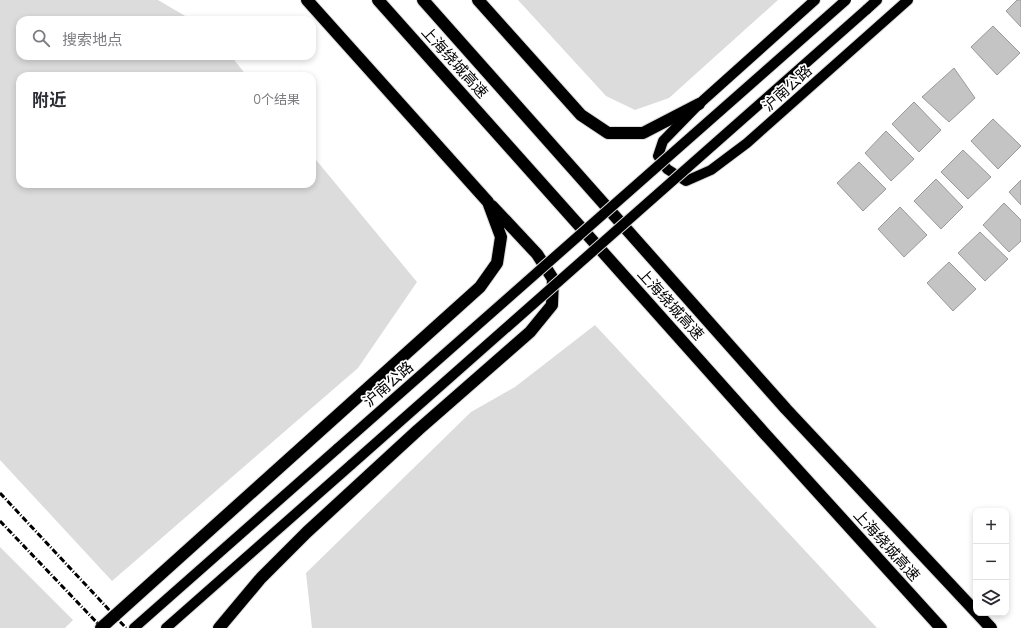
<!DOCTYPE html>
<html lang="zh">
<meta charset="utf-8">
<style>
:root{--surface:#fff;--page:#f2f2f3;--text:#2b2b33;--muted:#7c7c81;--line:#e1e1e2}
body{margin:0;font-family:Mulish,"Noto Sans SC",sans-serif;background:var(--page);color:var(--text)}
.controls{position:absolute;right:12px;bottom:12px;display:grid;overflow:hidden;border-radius:8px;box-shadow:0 2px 6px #0003}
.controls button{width:36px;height:36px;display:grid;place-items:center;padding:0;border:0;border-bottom:1px solid var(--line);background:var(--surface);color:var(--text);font:20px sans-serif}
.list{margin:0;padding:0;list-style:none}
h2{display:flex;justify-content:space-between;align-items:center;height:52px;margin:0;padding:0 16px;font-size:17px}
h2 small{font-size:13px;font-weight:400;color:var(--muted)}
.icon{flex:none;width:22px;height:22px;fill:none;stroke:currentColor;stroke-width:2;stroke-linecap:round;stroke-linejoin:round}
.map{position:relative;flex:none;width:1021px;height:628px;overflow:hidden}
.search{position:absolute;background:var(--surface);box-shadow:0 2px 6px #0003;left:16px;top:16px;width:300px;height:44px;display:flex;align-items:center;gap:10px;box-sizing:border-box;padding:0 14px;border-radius:12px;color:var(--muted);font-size:15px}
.panel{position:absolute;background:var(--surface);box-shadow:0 2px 6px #0003;left:16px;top:72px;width:300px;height:116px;border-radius:12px}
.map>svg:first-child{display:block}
.green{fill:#dcdcdc}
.building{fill:#c4c4c4;stroke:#999}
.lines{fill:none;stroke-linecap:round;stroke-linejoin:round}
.primary-casing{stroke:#dbdbdb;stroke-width:12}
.motorway-casing{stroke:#dbdbdb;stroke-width:14}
.primary{stroke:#000;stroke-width:10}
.motorway{stroke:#000;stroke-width:12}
.rail{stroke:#000;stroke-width:3;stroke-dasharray:6 2 1 2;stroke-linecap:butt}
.primary-bridge-casing{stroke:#dbdbdb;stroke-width:12;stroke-linecap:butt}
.primary-bridge{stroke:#000;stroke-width:10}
.labels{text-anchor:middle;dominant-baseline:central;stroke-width:3.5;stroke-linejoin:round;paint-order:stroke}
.street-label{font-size:15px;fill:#000;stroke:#fff}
</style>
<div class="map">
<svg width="1021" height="628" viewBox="0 0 1021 628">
<rect width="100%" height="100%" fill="#fff"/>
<path class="green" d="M0,0H158L192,20H20V56H231L247,76H20V184H312V155L417,282L358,368L112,581L0,460Z
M518,0H778L669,98L635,110L606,96Z
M595,325L877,628H312L306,573L471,412L515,387Z
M0,547L73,620L65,628H0Z"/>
<path class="building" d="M1017,0H1021V27L1006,11Z
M993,26L1020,53L997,75L971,47Z
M954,68L975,98L949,122L922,97Z
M914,102L941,130L919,152L892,124Z
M993,119L1021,146L998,169L971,141Z
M886,131L914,159L891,181L865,153Z
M963,150L991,177L968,199L941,172Z
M859,162L886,189L863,211L837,183Z
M936,179L963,207L941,229L914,201Z
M1021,180V205L1009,192Z
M1004,203L1021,220V241L1009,252L983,225Z
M900,207L927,235L904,257L878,229Z
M980,232L1008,259L985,281L958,253Z
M949,262L976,289L953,311L927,283Z"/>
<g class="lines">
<defs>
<path id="primary" d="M815,0L699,104L663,141L658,156L667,169L686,181L711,170L747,143L908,0
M866,10L877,0
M134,628L338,448
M166,628L352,464"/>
<path id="motorway" d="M378,0L765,434L941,628
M423,0L786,409L976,612
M478,0L581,115L608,133H643L699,104
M977,613L991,628
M101,628L480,287L497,263L501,237L488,202L307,0
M219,628L261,578L307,532L418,430L530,332L552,305L553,279L537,254L492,206"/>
</defs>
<use href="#primary" class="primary-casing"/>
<use href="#motorway" class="motorway-casing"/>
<use href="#primary" class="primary"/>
<use href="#motorway" class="motorway"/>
<path class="rail" d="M0,493L126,628
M0,521L102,628"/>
<defs>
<path id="primary-bridge" d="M338,448L846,0
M352,464L866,10"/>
</defs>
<use href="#primary-bridge" class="primary-bridge-casing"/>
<use href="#primary-bridge" class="primary-bridge"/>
</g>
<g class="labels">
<g class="street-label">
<text transform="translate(455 62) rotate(48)">上海绕城高速</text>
<text transform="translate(787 88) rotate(-42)">沪南公路</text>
<text transform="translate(671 304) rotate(48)">上海绕城高速</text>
<text transform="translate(388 384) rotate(-41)">沪南公路</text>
<text transform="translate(887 545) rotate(48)">上海绕城高速</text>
</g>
</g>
</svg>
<div class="controls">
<button>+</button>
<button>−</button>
<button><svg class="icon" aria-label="layers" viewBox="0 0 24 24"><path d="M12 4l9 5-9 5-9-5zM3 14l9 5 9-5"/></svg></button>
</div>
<div class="search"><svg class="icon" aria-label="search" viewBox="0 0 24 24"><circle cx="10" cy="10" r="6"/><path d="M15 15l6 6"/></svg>搜索地点</div>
<section class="panel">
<h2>附近<small>0个结果</small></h2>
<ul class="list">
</ul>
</section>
</div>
